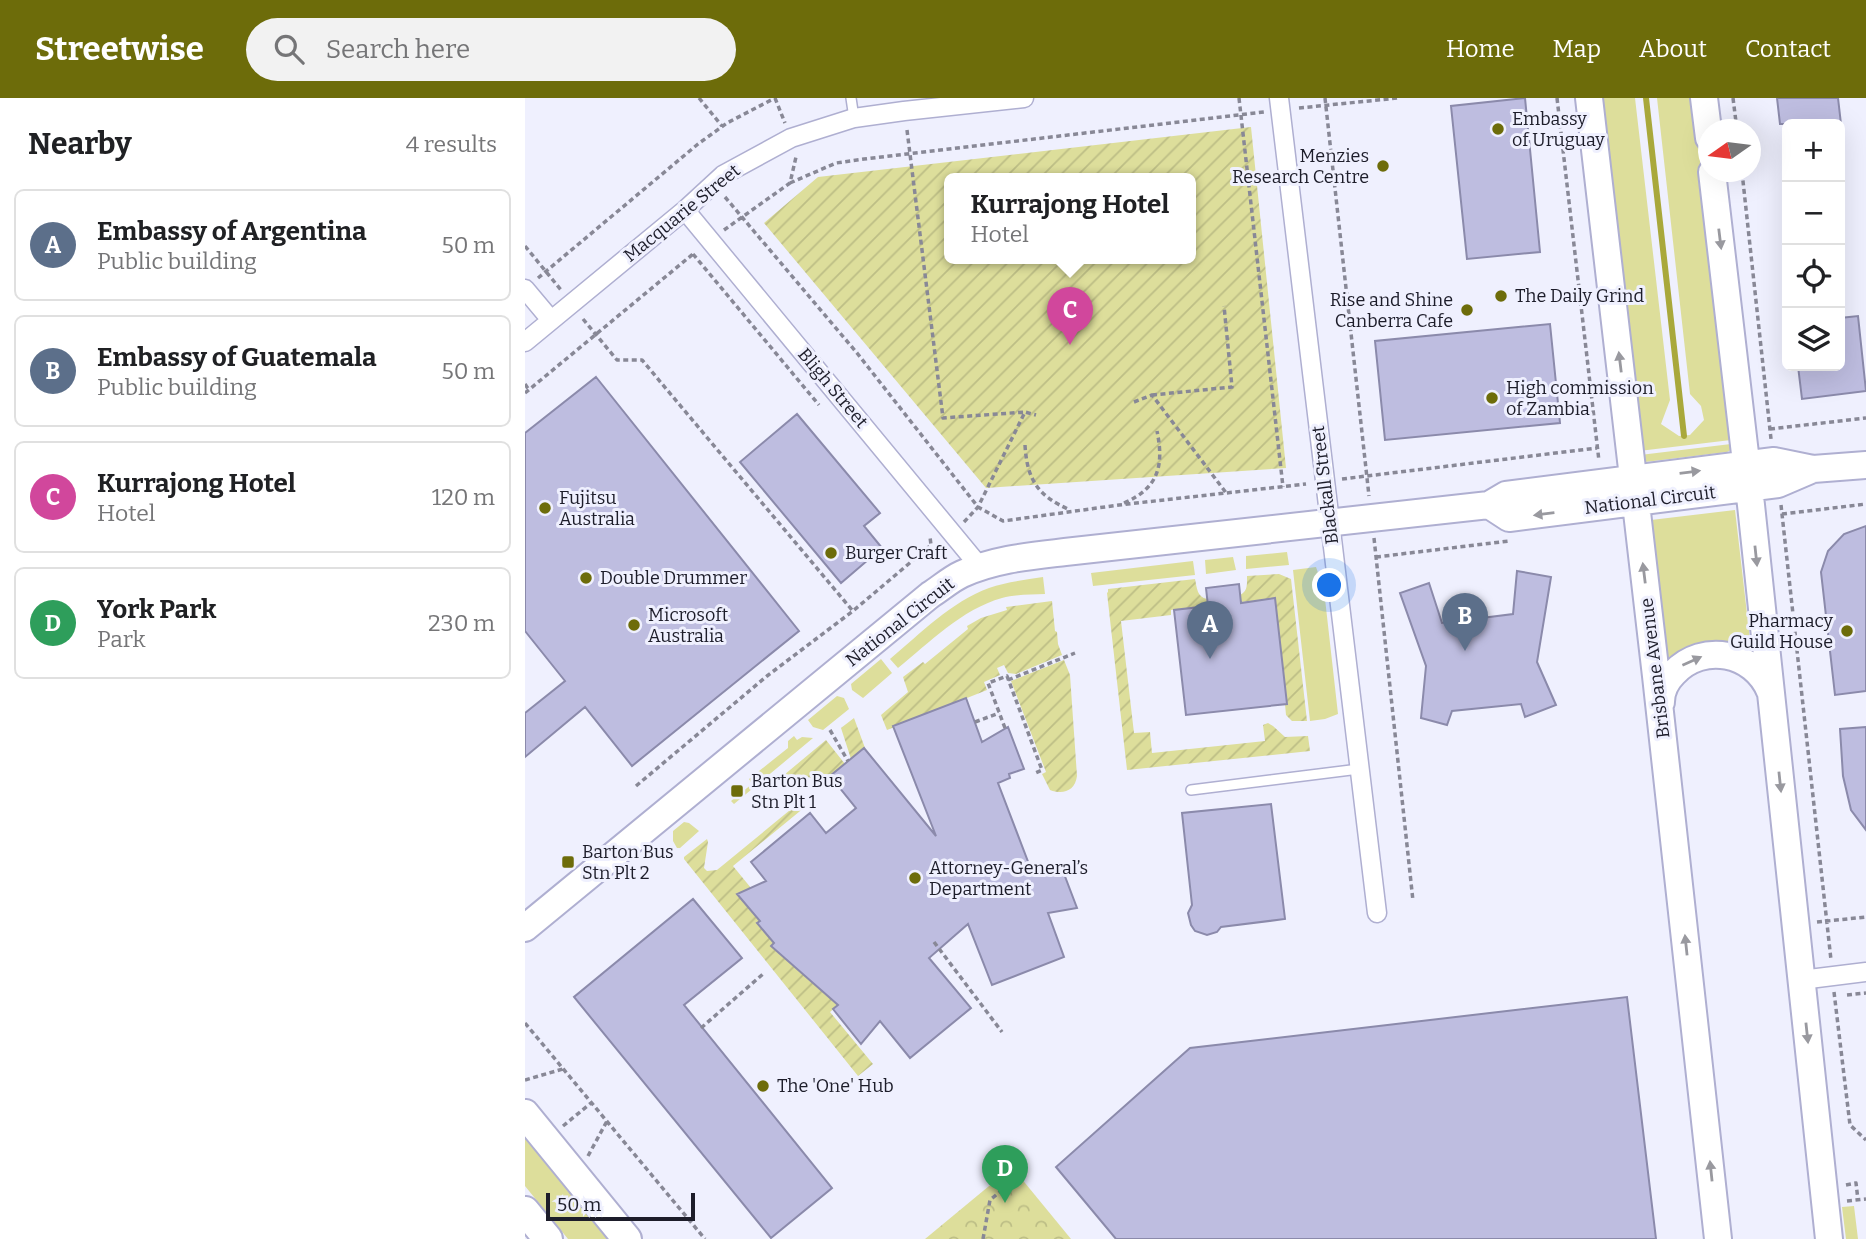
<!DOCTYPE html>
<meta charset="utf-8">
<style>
:root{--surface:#fff;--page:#f2f2f2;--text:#202124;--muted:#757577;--line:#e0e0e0;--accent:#6d6c0a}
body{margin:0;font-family:Bitter,serif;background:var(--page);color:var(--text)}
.controls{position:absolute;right:21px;top:21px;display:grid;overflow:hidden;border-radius:10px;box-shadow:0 7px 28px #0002}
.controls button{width:63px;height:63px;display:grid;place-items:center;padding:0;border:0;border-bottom:2px solid var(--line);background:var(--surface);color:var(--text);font:35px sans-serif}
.compass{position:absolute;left:1173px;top:21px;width:63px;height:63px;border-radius:50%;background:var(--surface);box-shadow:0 7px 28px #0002;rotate:256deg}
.scale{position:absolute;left:21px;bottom:18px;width:149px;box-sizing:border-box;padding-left:7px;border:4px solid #1d1d2a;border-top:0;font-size:19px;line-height:24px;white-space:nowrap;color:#1d1d2a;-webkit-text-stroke:5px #eff0fe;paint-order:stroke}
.you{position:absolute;left:805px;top:488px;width:24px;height:24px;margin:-18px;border:5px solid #fff;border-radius:50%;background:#1a73e8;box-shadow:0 0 0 10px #1a73e833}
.badge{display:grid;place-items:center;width:46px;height:46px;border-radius:50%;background:var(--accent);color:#fff;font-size:23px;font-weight:700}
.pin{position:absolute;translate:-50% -58px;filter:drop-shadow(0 2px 4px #0008)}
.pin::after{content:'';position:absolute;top:37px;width:24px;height:21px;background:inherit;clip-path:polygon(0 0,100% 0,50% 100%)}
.popup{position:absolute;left:419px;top:75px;width:252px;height:91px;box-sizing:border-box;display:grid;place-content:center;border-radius:10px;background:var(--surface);filter:drop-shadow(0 2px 5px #0005);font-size:23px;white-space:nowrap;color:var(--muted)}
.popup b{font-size:26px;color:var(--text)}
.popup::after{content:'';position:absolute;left:50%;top:100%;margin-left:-14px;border:14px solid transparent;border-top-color:var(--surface)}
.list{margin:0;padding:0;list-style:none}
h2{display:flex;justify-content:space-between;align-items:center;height:91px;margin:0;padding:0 28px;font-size:30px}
h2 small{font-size:23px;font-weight:400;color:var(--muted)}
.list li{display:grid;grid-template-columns:46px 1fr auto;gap:21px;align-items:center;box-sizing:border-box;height:112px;margin:0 14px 14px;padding:0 14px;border:2px solid var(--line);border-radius:10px}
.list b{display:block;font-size:26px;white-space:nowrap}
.list p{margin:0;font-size:23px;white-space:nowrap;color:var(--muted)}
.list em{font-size:23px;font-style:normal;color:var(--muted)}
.icon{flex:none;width:38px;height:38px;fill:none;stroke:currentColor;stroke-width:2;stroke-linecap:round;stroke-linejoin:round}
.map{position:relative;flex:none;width:1341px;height:1141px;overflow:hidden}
header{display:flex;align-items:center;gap:42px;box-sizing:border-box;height:98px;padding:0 35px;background:var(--accent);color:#fff}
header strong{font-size:33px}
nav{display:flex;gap:38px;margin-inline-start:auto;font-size:24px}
.search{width:490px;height:63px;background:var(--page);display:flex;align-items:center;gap:18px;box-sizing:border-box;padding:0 24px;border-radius:38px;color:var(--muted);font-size:26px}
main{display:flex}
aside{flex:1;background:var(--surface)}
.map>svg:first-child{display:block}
.grass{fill:#ddde9b}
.park{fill:url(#park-crowns)}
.garden{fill:url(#garden-furrows);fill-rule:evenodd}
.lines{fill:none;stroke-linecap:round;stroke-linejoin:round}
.stream{stroke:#a9a83b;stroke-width:6}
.building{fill:#bebde0;stroke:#8b8aab;stroke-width:2}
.lane-casing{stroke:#afafd1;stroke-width:12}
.street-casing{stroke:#afafd1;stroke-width:21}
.secondary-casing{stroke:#afafd1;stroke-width:30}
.primary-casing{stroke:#afafd1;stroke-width:32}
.path{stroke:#888896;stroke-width:3.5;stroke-dasharray:5 3.5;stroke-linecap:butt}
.lane{stroke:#fff;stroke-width:9}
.street{stroke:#fff;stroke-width:18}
.secondary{stroke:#fff;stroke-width:26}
.primary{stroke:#fff;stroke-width:28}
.oneway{fill:#99999f}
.poi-dot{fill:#6d6c0a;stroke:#eff0fe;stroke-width:2.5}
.labels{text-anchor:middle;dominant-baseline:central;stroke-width:6;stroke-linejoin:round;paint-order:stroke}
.poi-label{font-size:18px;fill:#1d1d2a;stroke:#eff0fe;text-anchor:start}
.street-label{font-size:18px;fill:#1d1d2a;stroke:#eff0fe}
</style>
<header>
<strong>Streetwise</strong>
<div class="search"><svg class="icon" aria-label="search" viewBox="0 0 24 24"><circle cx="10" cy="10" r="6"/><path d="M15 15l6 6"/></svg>Search here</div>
<nav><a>Home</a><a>Map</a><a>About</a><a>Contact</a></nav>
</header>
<main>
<aside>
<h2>Nearby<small>4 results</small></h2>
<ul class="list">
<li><span class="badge" style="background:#5c6f8a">A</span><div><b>Embassy of Argentina</b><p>Public building</p></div><em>50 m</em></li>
<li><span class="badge" style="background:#5c6f8a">B</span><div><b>Embassy of Guatemala</b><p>Public building</p></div><em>50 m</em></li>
<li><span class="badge" style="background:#d1479c">C</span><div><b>Kurrajong Hotel</b><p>Hotel</p></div><em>120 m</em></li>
<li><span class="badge" style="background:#2e9e5b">D</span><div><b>York Park</b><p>Park</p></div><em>230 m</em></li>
</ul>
</aside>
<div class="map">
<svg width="1341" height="1141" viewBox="0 0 1341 1141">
<defs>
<pattern id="park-crowns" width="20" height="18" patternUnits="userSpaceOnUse" patternTransform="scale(1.75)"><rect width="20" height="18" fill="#ddde9b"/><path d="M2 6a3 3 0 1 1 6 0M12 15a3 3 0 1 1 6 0" fill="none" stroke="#bdbe86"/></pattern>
<pattern id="garden-furrows" width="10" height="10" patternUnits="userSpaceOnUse" patternTransform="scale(1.75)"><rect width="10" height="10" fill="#ddde9b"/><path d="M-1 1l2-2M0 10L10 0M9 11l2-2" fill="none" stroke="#bdbe86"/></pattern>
</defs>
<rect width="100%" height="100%" fill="#eff0fe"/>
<path class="grass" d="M1074,0H1110L1145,302L1136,326L1154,338L1165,337L1179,322L1176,308L1165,296L1132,0H1168L1206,342L1114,353Z
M1206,346V352L1202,354L1120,364L1116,363L1115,357Z
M1210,412L1227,559L1143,570L1126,422Z
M762,454L764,467L721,471V458Z
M708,459L711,472L681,476L680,462Z
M668,463L670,477L568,488L566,475Z
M791,469L799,492L813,616L800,621L785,623L768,472Z
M518,479L520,496C506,497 490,496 477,500C437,511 404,545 373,570L365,561C396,535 426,504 464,490C481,484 500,482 518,479Z
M356,561L367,575L338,600L327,592L326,586Z
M312,598L319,600L324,611L298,632L288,629L283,622Z
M269,638L272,642L277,639L288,640L209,706L206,703L227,686L224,681L263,650V643Z
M159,724L164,725L174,733L155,750H152L148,743V733Z
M0,1032L89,1141H43L0,1088Z
M1329,1108L1333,1141H1321L1317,1109Z"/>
<path class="park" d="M487,1069L546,1141H400Z"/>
<path class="garden" d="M726,29L761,370L461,390L239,125L293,79ZM424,81H666V161H424Z
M754,476L766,481L782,623H767L761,617L760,606H762L750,501L716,504L715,497C723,493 722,486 722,478Z
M670,481C672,490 672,499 682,501L683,508L646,512V517L596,523L609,635L625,634L627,655L740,643L738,627L743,625L748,628L760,639L783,638L785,653L602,672L582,495L583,494V491Z
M527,503L530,533L532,534L533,546L537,557L491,576L483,575L479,567L472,570L475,577L459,584L462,592L362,632L356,617L383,594L378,579L398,564L400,566L443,531L442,528L456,520L482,512L481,509Z
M539,562L545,577L552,678C550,693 538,697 525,692L517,676L521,674L486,583Z
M329,620L340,650L326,661L316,630Z
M301,642L320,666L301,681L259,677Z
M276,703L280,709L208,768L226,790L213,796L235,823L232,825L239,833L275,824L246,848L301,896L320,901L305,914L348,966L333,978L159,761V759L182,741L183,744L179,770L182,773L192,772Z"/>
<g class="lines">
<path class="stream" d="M1121,0L1159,338"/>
</g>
<path class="building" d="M1000,0L1015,154L942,161L926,8Z
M1252,0H1313L1316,26H1255Z
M1333,218L1341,293L1277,301L1273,268H1315V220Z
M1025,226L1035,325L860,342L850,243Z
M71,279L274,533L107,668L60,609L0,659V615L40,583L0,533V335Z
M272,316L355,415L339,428L357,450L316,485L215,364Z
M1341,428V593L1310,597L1296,474L1303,453L1319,436Z
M992,473L1026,479L1012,564L1031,607L1000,619L996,606L927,613L922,627L896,620L901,568L875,495L904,485L917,525L988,516Z
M714,486L716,505L750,500L762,606L661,617L649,512L683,508L681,490Z
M441,600L457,644L483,629L499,671L484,676L485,680L473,685L507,774L519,769L521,773L536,768L552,810L523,815L539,859L467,887L443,826L404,860L446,910L385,960L355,923L336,946L308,911L313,907L246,848L249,845L232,825L235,823L212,796L241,783L226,764L285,715L301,735L331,710L305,678L339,650L411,738L368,628Z
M1341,629V732L1326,712L1318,678L1315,631Z
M746,706L760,821L696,829L692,834L682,837L670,833L666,827L663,815L667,807L657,715Z
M168,801L217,860L159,907L307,1090L246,1140L49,899Z
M1102,899L1131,1141H591L531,1069L665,950Z"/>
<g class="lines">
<defs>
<path id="lane" d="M326,0L329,20
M666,692L834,671"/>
<path id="street" d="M754,0L852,815
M160,112L455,469
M0,191L26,222
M0,244L160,112L198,77L266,40L329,20L379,13L499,0
M1276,882L1341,874"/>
<path id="secondary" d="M1064,0L1131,578L1193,1141
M1179,0L1184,40
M1187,74L1226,407L1304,1141
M964,407L984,420L1253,386L1288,371
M1136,604C1136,593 1141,583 1149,575C1178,544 1229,554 1245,593
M0,830L405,497C416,490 426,481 437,476C470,461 506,458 540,454L964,407L981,397L1249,363L1288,371L1341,367"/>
<path id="primary" d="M0,1016L102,1141
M0,1113L23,1141"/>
</defs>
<use href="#lane" class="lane-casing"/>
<use href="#street" class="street-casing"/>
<use href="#secondary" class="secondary-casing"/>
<use href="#primary" class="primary-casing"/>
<path class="path" d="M174,0L197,28
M250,0L260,25
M714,0L758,389
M800,0L844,398
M1032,0L1074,363
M1208,0L1212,32
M774,10L873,0
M382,32L418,320L500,314
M1217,74L1246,341
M265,85L311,65L339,61L739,14
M200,99L332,255L453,409L478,423L594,407L781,386
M199,132L265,85L271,59
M0,148L36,192
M168,156L294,307
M13,180L173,46L202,25L250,0
M58,221L92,262H117L327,512
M0,286L4,292
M0,295L168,156
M627,297L707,289L699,208
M609,304L627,297L702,396
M1245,331L1341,320
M500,347C502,382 513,398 545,412
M817,381L1072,350
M599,405C634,390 639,367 632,333
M1256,407L1306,862
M1257,416L1341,406
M439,424L453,409L500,314L511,317
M849,440L888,803
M851,459L984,443
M483,582L550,555
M450,624L474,615
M480,630L463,585L482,578L517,672L508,676
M305,632L323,663
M111,688L242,578L328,513L406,447L405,439
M1292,824L1341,819
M409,844L477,934
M1309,894L1325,1027L1341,1042
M1322,897L1341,895
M0,925L180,1141
M176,930L238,876
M0,982L38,971
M38,1028L66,1005
M63,1058L82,1023
M1321,1087L1331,1085L1333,1102
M1322,1103L1341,1101
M458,1141L465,1102L499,1074"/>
<use href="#lane" class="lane"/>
<use href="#street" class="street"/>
<use href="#secondary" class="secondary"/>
<use href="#primary" class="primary"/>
</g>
<defs><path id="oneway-solid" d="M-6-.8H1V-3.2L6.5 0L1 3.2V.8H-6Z" transform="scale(1.75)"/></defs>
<g class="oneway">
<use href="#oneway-solid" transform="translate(1195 141) rotate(83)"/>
<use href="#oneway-solid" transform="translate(1095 264) rotate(-97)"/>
<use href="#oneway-solid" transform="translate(1165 374) rotate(-7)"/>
<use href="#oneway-solid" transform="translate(1019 416) rotate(173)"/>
<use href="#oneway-solid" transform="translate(1231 458) rotate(84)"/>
<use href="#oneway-solid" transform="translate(1119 475) rotate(-97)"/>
<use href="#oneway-solid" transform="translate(1167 563) rotate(-24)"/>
<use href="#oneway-solid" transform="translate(1255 684) rotate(84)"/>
<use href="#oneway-solid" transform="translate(1161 847) rotate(-96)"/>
<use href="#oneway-solid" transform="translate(1282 935) rotate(84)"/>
<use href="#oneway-solid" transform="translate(1186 1073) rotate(-96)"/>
</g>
<g class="poi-dot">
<circle cx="973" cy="31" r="7"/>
<circle cx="858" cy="68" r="7"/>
<circle cx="976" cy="198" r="7"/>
<circle cx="942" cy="212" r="7"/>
<circle cx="967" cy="300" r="7"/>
<circle cx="20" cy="410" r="7"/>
<circle cx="306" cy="455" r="7"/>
<circle cx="61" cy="480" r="7"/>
<circle cx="109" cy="527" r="7"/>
<circle cx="1322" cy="533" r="7"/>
<rect x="205" y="686" width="14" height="14" rx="3.5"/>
<rect x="36" y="757" width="14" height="14" rx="3.5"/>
<circle cx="390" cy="780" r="7"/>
<circle cx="238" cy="988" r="7"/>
</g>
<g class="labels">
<g class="poi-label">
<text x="987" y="21">Embassy<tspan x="987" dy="21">of Uruguay</tspan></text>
<text x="844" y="58" text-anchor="end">Menzies<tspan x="844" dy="21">Research Centre</tspan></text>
<text x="990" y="198">The Daily Grind</text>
<text x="928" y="202" text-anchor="end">Rise and Shine<tspan x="928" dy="21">Canberra Cafe</tspan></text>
<text x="981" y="290">High commission<tspan x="981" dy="21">of Zambia</tspan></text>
<text x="34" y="400">Fujitsu<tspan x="34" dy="21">Australia</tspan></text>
<text x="320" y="455">Burger Craft</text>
<text x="75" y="480">Double Drummer</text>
<text x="123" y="517">Microsoft<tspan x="123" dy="21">Australia</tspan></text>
<text x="1308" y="523" text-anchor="end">Pharmacy<tspan x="1308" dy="21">Guild House</tspan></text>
<text x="226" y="683">Barton Bus<tspan x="226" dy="21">Stn Plt 1</tspan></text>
<text x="57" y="754">Barton Bus<tspan x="57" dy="21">Stn Plt 2</tspan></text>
<text x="404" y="770">Attorney-General’s<tspan x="404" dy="21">Department</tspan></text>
<text x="252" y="988">The 'One' Hub</text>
</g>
<g class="street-label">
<text transform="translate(157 115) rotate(-39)">Macquarie Street</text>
<text transform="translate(308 290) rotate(50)">Bligh Street</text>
<text transform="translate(800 387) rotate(-97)">Blackall Street</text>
<text transform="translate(1125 402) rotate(-7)">National Circuit</text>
<text transform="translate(375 524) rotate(-38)">National Circuit</text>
<text transform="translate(1130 570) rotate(-97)">Brisbane Avenue</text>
</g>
</g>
</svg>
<div class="controls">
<button>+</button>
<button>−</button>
<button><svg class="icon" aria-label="locate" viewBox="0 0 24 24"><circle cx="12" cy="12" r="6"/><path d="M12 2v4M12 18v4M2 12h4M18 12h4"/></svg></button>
<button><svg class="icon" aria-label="layers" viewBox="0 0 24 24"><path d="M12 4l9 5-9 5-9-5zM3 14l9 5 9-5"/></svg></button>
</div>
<svg class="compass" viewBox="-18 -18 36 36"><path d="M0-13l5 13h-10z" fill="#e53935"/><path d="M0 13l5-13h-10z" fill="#757577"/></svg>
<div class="scale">50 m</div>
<div class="you"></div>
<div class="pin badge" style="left:685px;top:561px;background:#5c6f8a">A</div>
<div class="pin badge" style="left:940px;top:553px;background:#5c6f8a">B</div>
<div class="pin badge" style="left:545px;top:247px;background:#d1479c">C</div>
<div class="popup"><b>Kurrajong Hotel</b>Hotel</div>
<div class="pin badge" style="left:480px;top:1105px;background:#2e9e5b">D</div>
</div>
</main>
